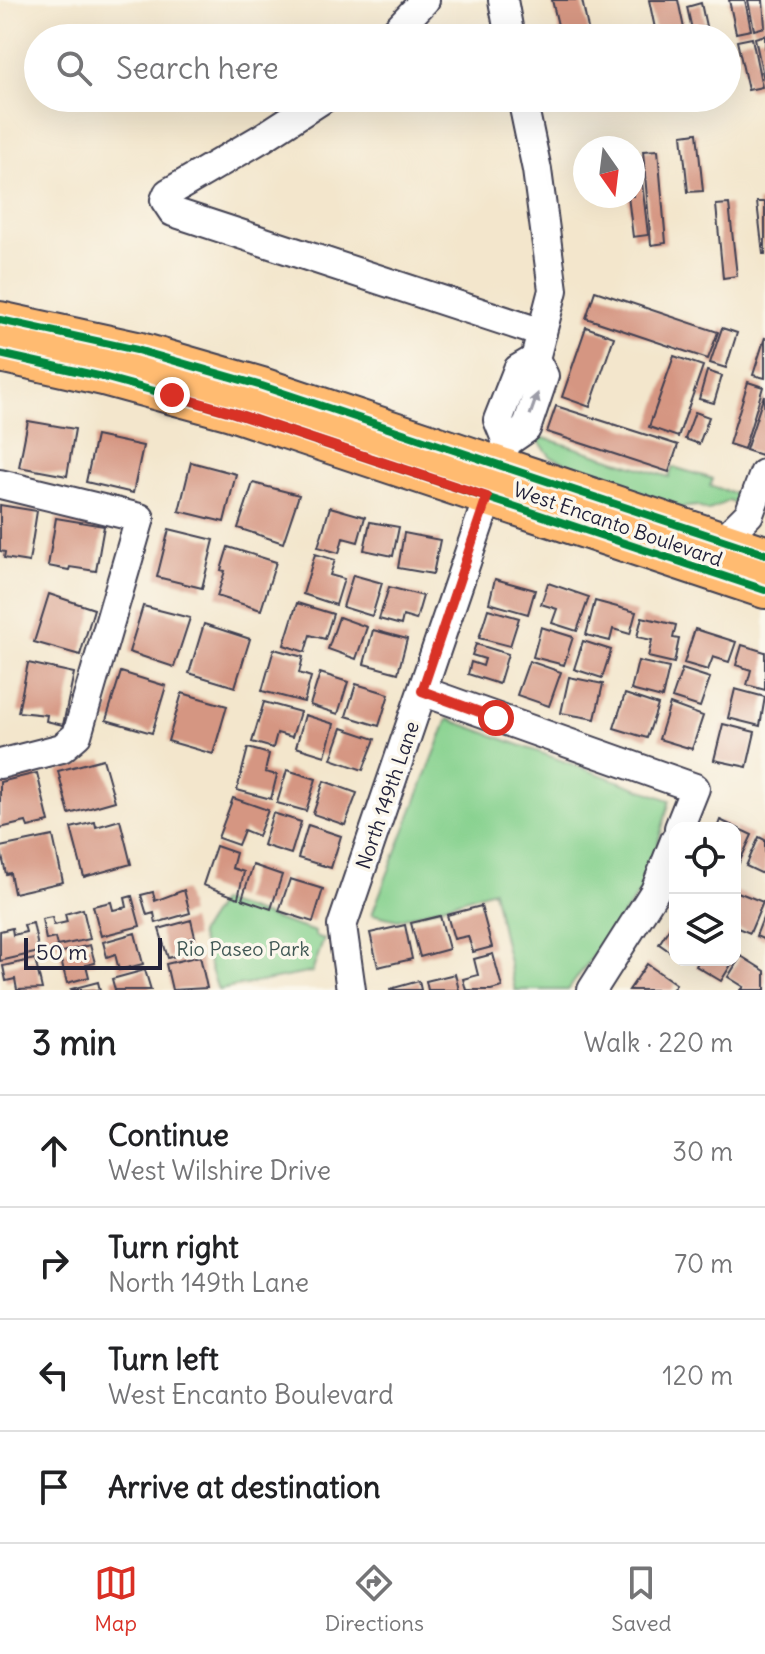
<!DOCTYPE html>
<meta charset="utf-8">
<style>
:root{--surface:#fff;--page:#f6f6f6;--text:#202124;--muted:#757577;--line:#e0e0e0;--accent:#d93025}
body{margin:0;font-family:Delius,sans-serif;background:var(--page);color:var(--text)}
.controls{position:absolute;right:24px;bottom:24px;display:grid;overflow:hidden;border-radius:16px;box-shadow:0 8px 32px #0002}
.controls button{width:72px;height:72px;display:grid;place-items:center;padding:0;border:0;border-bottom:2px solid var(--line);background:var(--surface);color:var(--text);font:40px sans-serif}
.compass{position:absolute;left:573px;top:136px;width:72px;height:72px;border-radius:50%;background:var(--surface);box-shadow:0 8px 32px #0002;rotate:166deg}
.scale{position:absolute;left:24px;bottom:20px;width:138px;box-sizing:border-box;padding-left:8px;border:4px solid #22223b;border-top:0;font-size:22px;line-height:28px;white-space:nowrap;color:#22223b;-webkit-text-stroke:6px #fbf7ec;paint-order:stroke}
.stop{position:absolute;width:24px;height:24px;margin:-18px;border:6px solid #d93025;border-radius:50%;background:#fff}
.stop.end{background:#d93025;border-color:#fff;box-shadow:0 2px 8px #0008}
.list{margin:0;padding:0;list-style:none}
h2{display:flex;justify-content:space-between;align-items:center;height:104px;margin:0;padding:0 32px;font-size:34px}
h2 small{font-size:26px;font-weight:400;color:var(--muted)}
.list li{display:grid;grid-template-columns:52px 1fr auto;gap:24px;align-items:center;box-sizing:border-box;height:112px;padding:0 32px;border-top:2px solid var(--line)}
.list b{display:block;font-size:30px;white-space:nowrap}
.list p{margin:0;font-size:26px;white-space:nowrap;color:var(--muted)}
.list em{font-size:26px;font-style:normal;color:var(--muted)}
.icon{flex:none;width:44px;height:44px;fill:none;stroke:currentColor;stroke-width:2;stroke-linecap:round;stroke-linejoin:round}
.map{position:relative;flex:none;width:765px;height:990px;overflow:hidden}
.search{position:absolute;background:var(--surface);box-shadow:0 8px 32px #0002;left:24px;right:24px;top:24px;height:88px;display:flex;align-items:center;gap:20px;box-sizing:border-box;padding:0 28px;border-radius:44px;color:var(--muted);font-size:30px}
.sheet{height:552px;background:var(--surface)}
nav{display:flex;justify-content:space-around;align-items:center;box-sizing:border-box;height:112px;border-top:2px solid var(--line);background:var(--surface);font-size:22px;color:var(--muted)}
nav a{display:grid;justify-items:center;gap:4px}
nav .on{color:var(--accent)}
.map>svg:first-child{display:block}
.green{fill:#86d18e;stroke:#547a64;stroke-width:2}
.building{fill:#d59682}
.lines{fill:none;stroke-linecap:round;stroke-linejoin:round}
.minor-casing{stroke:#413f51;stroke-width:32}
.major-casing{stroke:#413f51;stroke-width:40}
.minor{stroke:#fff;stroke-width:28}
.major{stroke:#ffbb71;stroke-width:36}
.cycleway-casing{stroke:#fbf7ec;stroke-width:13}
.cycleway{stroke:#00873e;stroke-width:8}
.oneway{fill:#9c9ca7}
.route{stroke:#d93025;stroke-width:10}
.labels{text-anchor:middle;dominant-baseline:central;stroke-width:7;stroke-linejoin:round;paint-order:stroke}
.street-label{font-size:20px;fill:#22223b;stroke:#fbf7ec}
.park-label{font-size:20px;fill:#405754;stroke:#fbf7ec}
</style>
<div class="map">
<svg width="765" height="990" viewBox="0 0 765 990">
<rect width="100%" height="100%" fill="#fbf7ec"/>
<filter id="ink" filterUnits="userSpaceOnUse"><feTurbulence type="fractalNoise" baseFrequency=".0125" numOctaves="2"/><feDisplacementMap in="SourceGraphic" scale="16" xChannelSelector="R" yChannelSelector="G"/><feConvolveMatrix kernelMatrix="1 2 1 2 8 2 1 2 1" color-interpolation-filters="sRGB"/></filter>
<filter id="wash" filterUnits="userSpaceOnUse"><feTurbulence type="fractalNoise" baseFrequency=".006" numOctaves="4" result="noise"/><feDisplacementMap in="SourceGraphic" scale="32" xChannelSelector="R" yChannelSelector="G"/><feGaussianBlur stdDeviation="1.8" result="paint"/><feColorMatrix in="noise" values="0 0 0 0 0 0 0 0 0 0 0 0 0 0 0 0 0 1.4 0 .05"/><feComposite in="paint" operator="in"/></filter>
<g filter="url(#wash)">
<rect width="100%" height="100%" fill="#f3e6cc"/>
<path class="green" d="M534,435L669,477L673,467L713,479L710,486L739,495L741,488L764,495L765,512L728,501L708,511L696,506L680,508L592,480L580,468L551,457Z
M448,719L670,800L647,882L568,990H515L493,890L398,920L372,914Z
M220,901L315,932V936L324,939L312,972L218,990L199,934Z"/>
<g id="blocks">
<path class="building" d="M552,0H582L590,38H561Z
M649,0H678L686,38H657Z
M729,0H745L751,30L736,33Z
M748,0H763L765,27L754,30Z
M701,3L707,31L693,34L687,7Z
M765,35V80H764L755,38Z
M752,38L762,87L748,90L737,41Z
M697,133L703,191L688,192L682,135Z
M658,150L666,243L651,245L643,151Z
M639,156L648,235L633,237L628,196H633V157Z
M757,202H765V254H763Z
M729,204L737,276L723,278L716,205Z
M595,291L718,332L708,359L586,318Z
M586,327L614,337L590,407L562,397Z
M722,328L737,333L726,368L710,363Z
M765,337V378L753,375Z
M674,356L703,366L678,437L649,427Z
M707,371L722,376L714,403L699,399Z
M748,382L763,387L744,449L729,444Z
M764,395L765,442L761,455L746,450Z
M556,406L678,445L669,472L547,432Z
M695,412L709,417L699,444L685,439Z
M28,421L75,429L67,476L19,467Z
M96,436L143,446L133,493L86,482Z
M191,462L236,474L224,522L179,511Z
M253,483L299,495L283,543L238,528Z
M0,505L37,511L29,562L4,558L5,552L0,551Z
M330,507L365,517L358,542L343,538L339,553L318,547Z
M56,518L104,526L96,571L70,567L69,570L48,566Z
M370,522L399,527L393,556L364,550Z
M169,529L214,540L202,588L157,577Z
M404,533L440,540L433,574L398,568Z
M228,547L276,562L261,610L217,596L225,571L221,570Z
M315,554L335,560L330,575L344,579L336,605L303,594Z
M353,575L382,583L372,616L343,607Z
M495,579L535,590L528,614L489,603Z
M548,583L589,597L577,631L552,623L557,609L541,604Z
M389,587L423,596L416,620L403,616L401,625L379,619Z
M49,594L94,609L80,655L34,642Z
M595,601L636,612L630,634L613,629L610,641L586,635Z
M297,603L333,614L325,639L310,635L305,652L284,645Z
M143,606L190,618L174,667L129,652Z
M488,609L519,618L510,646L479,638Z
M339,617L367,627L356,659L328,649Z
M642,617L676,625L673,638L679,639L674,663L648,657L652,640L637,637Z
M204,624L250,639L235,687L189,673Z
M541,627L573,637L564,665L533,657Z
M695,629L736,642L729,662L713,657L708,670L684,663Z
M373,630L407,639L398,673L364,664Z
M583,641L611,650L602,678L574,669Z
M476,644L508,654L499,684L468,674L471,662L483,666L485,659L472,655Z
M742,645L765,652V690L747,685L751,670L736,665Z
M274,649L303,657L299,673L311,677L304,702L262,691Z
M529,661L561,672L549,706L517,695Z
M638,661L669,668L662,698L631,690Z
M28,663L74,673L63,725L46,721L47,715L18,712Z
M682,669L710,678L700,707L672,698Z
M121,672L166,686L152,733L106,720Z
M320,673L348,682L338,714L310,705Z
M569,677L603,684L595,719L561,713Z
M356,684L389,694L379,726L346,716Z
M735,689L765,697L760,726L728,718Z
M182,693L227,706L213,754L168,741Z
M625,694L658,705L647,738L614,728Z
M264,702L300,712L292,737L277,733L273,748L252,742Z
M670,704L703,716L692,749L659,739Z
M305,715L334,724L325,756L296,747Z
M723,724L755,732L747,767L714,760Z
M342,728L375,739L363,770L331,759Z
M248,748L269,754L265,772L277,775L271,799L237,790Z
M103,759L115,801L69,814L58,771Z
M287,770L316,779L306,811L277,803Z
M37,773L49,822L28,827L26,822L0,828V782Z
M324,781L357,793L345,825L313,814Z
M233,798L268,810L258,836L244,830L238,845L218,838Z
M273,813L301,822L291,854L263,845Z
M120,820L131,864L84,877L71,828L95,822L96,827Z
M720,820L752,835L738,865L735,864V828H717Z
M308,825L341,836L331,868L298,858Z
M53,836L63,882L14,893L10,873L6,874L0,847Z
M759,837L765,840V875L746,866Z
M216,846L236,853L232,868L244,872L238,898L203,885Z
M253,865L282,875L271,909L242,899Z
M290,879L323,889L313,922L279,911Z
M184,890L190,913L156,923L154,913L147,915L141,895L153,892L155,901Z
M735,891L763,902L750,933L735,927Z
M132,896L140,926L101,936L93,906L111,902L113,910L127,907L125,898Z
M481,906L492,947L473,952L468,936L454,939L447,915Z
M83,909L90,939L57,946L55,938L46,940L42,919L52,917L54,925L67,922L65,914Z
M765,913V940L756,936Z
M440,916L449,949L420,957L411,923Z
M675,919V955L659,944Z
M191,920L195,937L185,940L189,952L168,958L159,929Z
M33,923L39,952L0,961V931L12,928L13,935L26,932L24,925Z
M405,925L412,959L378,967L370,933Z
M135,933L143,964L119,970L115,954L107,957L103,942Z
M90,945L95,963L86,965L89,977L67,983L59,953Z
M493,954L502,987L491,990H466L463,979L478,975L474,959Z
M200,956L207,988L172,990L166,964Z
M741,956L765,971V990H741L744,987L728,977Z
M35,959L42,989L17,990L15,979L6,981L3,966Z
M699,960H734L721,981L696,966Z
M647,964L676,984L672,990H629Z
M145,970L151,990H115L112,979Z
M455,974L459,990H428L426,981Z
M419,981L421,990H390V989Z
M98,982L100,990H72L71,989Z"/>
</g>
</g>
<g filter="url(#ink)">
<use href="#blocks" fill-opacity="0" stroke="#413f51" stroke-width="2"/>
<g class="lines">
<defs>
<path id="minor" d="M503,0L510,38
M389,38L425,0
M324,98L262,138L168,193L165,200L173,212L542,333
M507,442L498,420L518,369L535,359
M0,484L140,518L77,735L62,748L0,764
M723,540L749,514L764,474
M422,691L695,788L679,828
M351,990L342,926L507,442L526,429L544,376L535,359L553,290L537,170L522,98
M592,990L655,891L675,840"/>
<path id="major" d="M0,320L137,350L262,386L765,554
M0,354L103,377L231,412L765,590"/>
</defs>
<use href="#minor" class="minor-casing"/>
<use href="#major" class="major-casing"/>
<use href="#minor" class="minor"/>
<use href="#major" class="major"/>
<defs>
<path id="cycleway" d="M0,320L137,350L262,386L765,554
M0,354L103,377L231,412L765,590"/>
</defs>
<use href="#cycleway" class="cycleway-casing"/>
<use href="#cycleway" class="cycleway"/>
</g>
<defs><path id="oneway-solid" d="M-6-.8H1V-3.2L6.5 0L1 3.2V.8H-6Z" transform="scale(2)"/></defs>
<use class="oneway" href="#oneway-solid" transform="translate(534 404) rotate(-71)"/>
</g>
<g class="lines" filter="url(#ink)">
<path class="route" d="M172,395L231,412L487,497L422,691L496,718"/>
</g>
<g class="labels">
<g class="street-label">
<text transform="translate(618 524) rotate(19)">West Encanto Boulevard</text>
<text transform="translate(387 795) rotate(-71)">North 149th Lane</text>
</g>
<g class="park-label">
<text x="243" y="948">Rio Paseo Park</text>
</g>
</g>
</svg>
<div class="controls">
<button><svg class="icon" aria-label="locate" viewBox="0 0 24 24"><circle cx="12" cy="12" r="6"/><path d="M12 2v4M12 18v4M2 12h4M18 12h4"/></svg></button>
<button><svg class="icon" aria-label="layers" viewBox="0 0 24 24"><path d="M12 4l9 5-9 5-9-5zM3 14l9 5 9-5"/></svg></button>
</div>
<svg class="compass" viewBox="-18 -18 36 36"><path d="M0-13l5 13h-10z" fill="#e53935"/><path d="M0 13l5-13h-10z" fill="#757577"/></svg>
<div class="scale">50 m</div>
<div class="stop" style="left:496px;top:718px"></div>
<div class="stop end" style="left:172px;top:395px"></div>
<div class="search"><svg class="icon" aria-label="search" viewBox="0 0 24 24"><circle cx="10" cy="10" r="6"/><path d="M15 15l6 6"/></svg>Search here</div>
</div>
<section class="sheet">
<h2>3 min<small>Walk · 220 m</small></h2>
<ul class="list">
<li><svg class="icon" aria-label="ahead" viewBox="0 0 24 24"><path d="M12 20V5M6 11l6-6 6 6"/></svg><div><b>Continue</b><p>West Wilshire Drive</p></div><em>30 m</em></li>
<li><svg class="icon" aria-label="right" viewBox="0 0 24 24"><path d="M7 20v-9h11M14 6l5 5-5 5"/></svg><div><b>Turn right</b><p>North 149th Lane</p></div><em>70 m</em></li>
<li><svg class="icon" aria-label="left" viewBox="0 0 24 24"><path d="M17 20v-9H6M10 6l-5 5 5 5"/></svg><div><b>Turn left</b><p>West Encanto Boulevard</p></div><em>120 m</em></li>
<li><svg class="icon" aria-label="arrive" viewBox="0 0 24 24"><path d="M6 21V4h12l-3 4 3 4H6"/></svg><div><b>Arrive at destination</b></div></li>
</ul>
</section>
<nav>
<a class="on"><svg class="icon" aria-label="map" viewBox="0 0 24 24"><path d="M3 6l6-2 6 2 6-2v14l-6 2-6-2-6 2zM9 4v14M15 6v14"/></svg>Map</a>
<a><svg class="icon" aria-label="directions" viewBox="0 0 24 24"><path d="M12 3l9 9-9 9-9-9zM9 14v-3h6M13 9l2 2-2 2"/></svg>Directions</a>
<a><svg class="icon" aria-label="saved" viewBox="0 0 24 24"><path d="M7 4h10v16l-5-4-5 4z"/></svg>Saved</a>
</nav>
